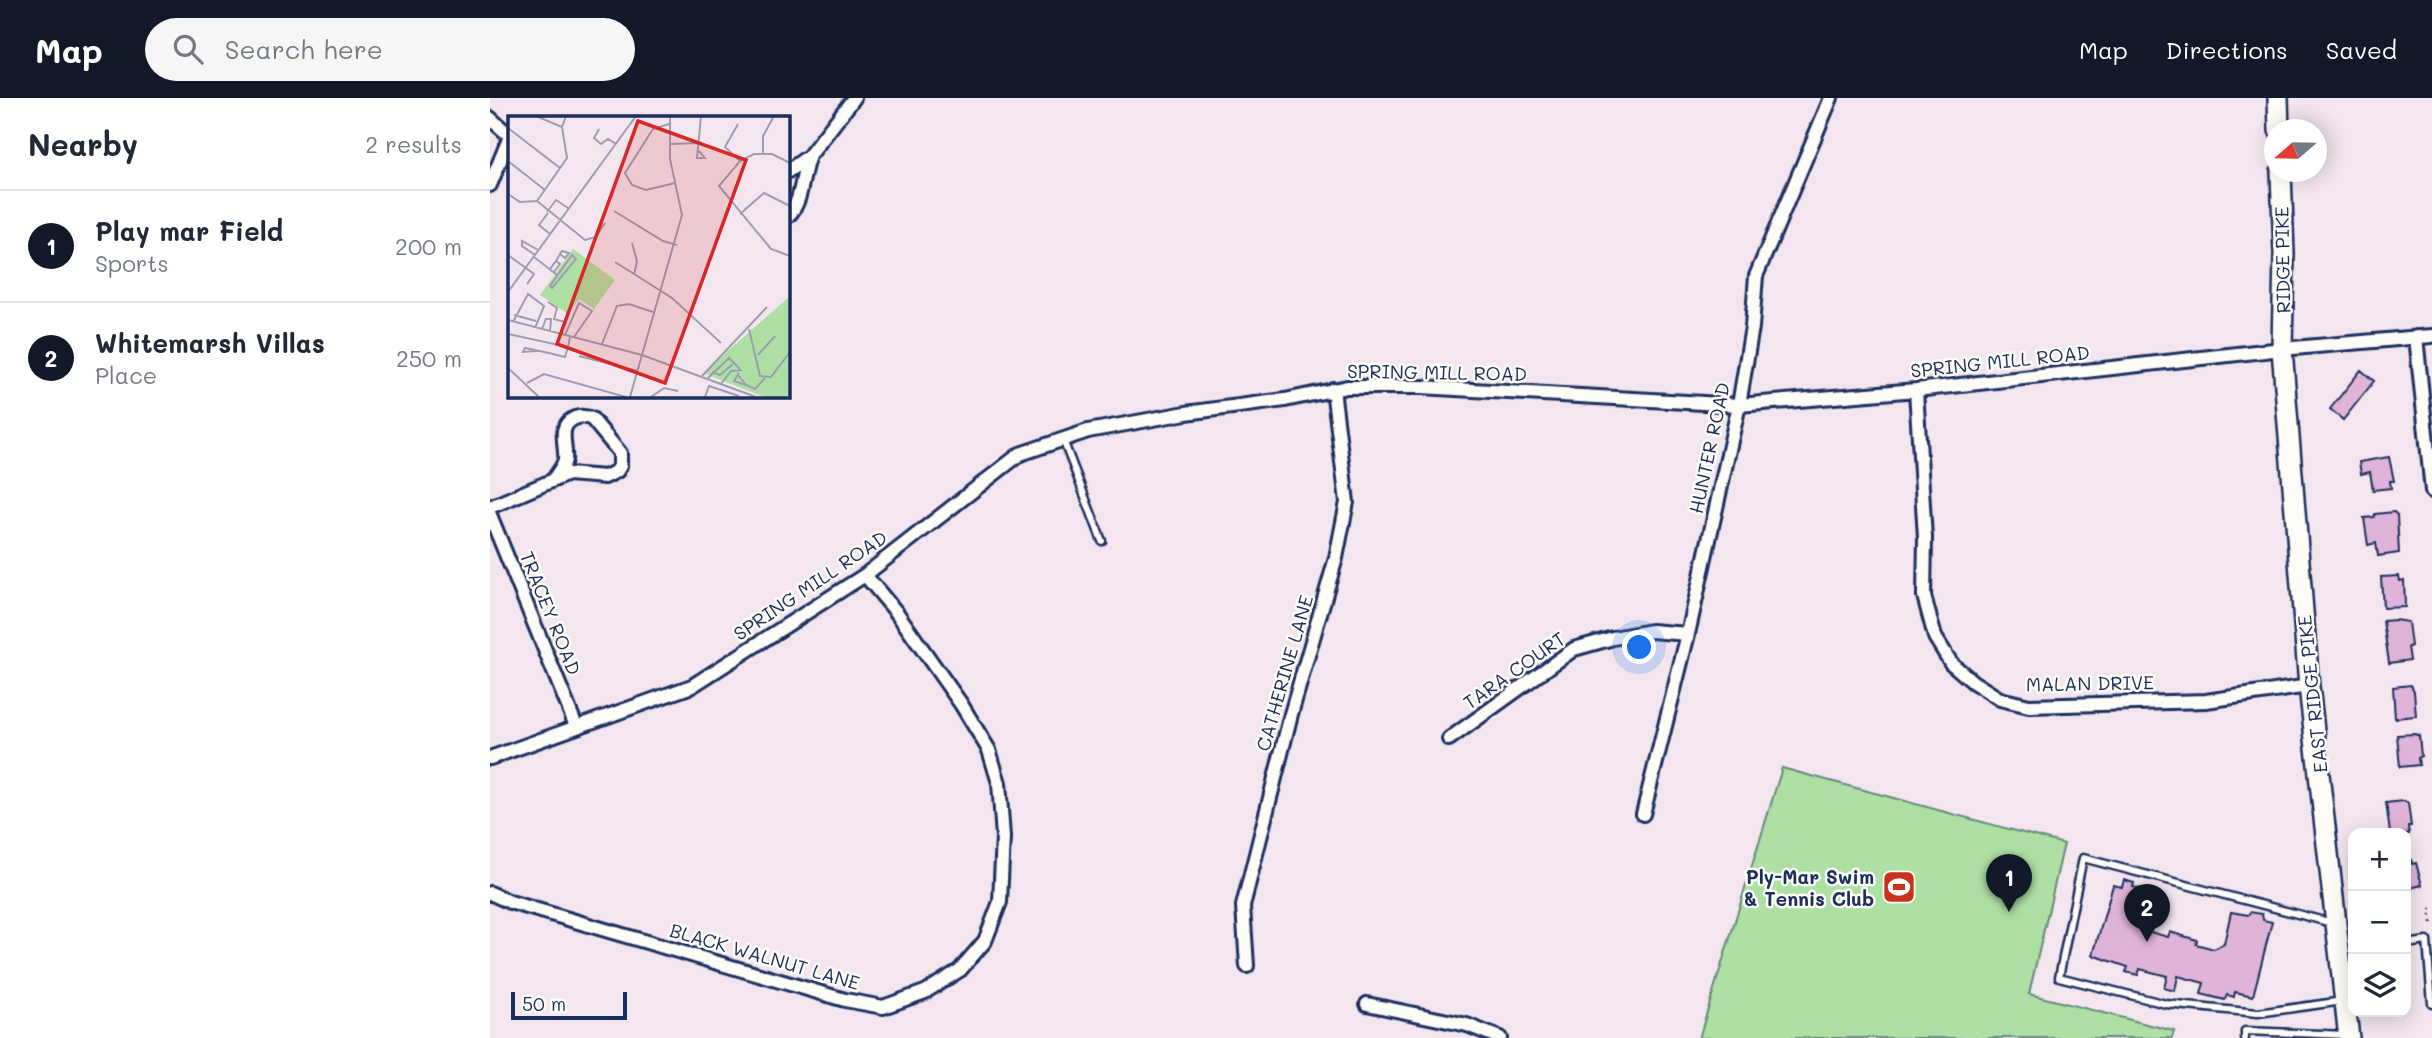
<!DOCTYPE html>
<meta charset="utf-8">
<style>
:root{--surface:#fff;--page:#f6f6f7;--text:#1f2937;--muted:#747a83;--line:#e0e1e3;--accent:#111827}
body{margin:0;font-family:Mali,sans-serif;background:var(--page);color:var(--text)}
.controls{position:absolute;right:21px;bottom:21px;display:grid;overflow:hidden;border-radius:14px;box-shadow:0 4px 18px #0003}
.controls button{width:63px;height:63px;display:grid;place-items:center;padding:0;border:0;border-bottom:2px solid var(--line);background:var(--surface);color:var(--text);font:35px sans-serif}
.compass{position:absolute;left:1774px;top:21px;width:63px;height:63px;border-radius:50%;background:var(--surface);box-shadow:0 4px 18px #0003;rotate:250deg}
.scale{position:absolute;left:21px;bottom:18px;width:116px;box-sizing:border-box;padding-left:7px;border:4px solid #1b2f5e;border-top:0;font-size:19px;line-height:24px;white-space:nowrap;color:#1b2f5e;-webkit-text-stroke:5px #fdfcf7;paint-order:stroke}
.you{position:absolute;left:1150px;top:550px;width:24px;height:24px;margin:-18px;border:5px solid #fff;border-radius:50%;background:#1a73e8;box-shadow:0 0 0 10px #1a73e833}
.badge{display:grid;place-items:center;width:46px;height:46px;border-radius:50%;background:var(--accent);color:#fff;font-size:23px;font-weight:700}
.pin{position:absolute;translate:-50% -58px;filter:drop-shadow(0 2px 4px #0008)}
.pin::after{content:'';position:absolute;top:37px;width:24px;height:21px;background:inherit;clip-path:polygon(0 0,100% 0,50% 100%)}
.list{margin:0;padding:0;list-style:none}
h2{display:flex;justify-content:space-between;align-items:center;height:91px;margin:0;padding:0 28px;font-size:30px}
h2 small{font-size:23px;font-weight:400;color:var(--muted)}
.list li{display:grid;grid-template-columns:46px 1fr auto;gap:21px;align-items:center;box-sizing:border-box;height:112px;padding:0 28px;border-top:2px solid var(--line)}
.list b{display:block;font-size:26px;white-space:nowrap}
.list p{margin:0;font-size:23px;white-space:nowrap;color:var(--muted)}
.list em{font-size:23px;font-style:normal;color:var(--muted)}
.icon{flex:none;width:38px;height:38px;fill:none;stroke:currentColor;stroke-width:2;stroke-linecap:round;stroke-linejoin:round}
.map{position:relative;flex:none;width:1942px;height:940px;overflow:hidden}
header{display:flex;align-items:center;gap:42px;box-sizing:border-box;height:98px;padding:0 35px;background:var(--accent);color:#fff}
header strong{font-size:33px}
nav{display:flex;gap:38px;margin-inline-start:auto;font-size:24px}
.search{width:490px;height:63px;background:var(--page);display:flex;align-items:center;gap:18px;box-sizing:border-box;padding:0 24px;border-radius:38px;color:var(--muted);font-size:26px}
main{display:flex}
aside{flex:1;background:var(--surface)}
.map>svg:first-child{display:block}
.green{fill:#ade0a2;stroke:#648880;stroke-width:2}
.building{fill:#e0b4d9;stroke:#1b2f5e;stroke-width:2}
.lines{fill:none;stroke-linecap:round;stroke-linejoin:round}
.lane-casing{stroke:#1b2f5e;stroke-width:11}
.street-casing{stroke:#1b2f5e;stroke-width:18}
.primary-casing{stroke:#1b2f5e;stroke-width:24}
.path{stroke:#1b2f5e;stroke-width:2.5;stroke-dasharray:2 5;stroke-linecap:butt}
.lane{stroke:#fdfcf7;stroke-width:6}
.street{stroke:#fdfcf7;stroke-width:12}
.primary{stroke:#fdfcf7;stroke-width:19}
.labels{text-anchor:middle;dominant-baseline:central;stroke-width:5;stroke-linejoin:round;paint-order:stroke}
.street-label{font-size:19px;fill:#1b2f5e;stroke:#fdfcf7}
.poi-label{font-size:19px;font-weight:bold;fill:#1b2f5e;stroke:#fdfcf7;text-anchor:end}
.inset-road{fill:none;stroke:#9d9db4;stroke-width:2}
.view{fill:#d62828;fill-opacity:0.15;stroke:#d62828;stroke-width:3.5}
.inset-edge{fill:none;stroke:#1b2f5e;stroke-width:3.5}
</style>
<header>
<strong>Map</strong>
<div class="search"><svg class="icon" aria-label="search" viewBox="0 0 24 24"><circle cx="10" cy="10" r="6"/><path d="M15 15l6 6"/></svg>Search here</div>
<nav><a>Map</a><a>Directions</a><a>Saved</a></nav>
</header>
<main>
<aside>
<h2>Nearby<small>2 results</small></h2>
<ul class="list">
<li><span class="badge">1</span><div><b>Play mar Field</b><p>Sports</p></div><em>200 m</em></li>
<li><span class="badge">2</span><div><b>Whitemarsh Villas</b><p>Place</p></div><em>250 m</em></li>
</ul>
</aside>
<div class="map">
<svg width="1942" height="940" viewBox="0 0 1942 940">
<rect width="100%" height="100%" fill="#f4e6ee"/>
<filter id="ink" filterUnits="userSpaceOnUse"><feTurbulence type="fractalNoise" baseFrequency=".0143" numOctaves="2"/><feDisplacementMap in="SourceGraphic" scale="14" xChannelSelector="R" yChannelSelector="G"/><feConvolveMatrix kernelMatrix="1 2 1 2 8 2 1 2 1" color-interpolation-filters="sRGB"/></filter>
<g filter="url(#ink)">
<path class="green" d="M1292,670L1574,746L1539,896L1684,933L1682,940H1209Z"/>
<path class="building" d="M1871,272L1884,283L1853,322L1840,311Z
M1899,359L1904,383H1900L1901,390L1883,392L1880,374L1871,376L1869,364Z
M1904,414L1907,417L1909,455L1888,458L1886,445L1878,447L1874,420L1884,419L1885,416Z
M1909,478L1910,483L1914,482L1915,509L1893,510L1891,479Z
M1905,522L1918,524L1921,548L1918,549L1920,562L1899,565L1893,523Z
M1921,587L1924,593L1926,618L1905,620L1903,589Z
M1925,636L1929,638L1931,658L1928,660L1929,667L1910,669L1907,637Z
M1914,703L1918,705L1921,728H1918L1919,736L1900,735L1896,705Z
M1921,761L1922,766L1926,765L1932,787L1916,791V762Z
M1634,782L1644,785L1643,789L1662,794L1655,824L1660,834L1678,839L1680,834L1707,842L1706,846L1724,851L1734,846L1741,814L1758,817L1760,814L1772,816L1773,822L1782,824L1763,898L1745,894L1744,899L1737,897L1735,902L1711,896L1714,885L1688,878L1685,893L1674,890L1677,878L1650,871L1648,877L1636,874L1638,869L1603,857L1623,787L1632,789Z"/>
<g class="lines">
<defs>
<path id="lane" d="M573,342L612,443
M1842,825L1593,760L1569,879L1676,906L1768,915L1853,903
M1916,846L1937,843L1942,906
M1755,940V933L1857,937"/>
<path id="street" d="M0,20L19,37
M298,73L319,58L364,0
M0,87L19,41
M298,118C313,103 311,77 319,58
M1926,239L1942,393
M1426,292L1435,440L1434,498L1445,539L1461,565L1483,584L1510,601L1539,608L1716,603L1819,588
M0,409L78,376L115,379L127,373L130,368V355L102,321C95,318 91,318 85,320C66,328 77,347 75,362C73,369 67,376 63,382
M0,417L86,628
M959,641L1084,551L1123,540L1161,533L1198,536
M0,660L202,588L375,477L530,356L598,333L696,315L795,302L857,289H931L1249,307L1426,292L1792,251L1942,238
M1153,716L1198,536L1249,307L1262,229L1266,178L1341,0
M0,795L20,804L355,902L393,909L435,894L470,872L495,843L510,804L513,739L509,685L499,652L471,606L407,515L375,477
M757,868L753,808L801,616L846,460L857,404L843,291
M877,906L977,927L1010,940"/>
<path id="primary" d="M1788,0L1789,32
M1791,74L1794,156L1792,251L1819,588L1859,940"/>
</defs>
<use href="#lane" class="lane-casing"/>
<use href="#street" class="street-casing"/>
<use href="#primary" class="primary-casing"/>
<path class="path" d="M1942,811H1940L1942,826"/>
<use href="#lane" class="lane"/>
<use href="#street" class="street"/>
<use href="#primary" class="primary"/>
</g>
</g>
<defs>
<symbol id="stadium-square" viewBox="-11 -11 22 22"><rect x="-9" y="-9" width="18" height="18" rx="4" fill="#c8321e" stroke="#fdfcf7"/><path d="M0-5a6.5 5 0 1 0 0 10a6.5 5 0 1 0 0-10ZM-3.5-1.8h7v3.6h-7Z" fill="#fff"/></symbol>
</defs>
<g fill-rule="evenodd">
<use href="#stadium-square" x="1390" y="770" width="38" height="38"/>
</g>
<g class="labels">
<g class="street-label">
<text transform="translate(1792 162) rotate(-91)">RIDGE PIKE</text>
<text transform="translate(1510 263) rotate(-6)">SPRING MILL ROAD</text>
<text transform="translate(947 274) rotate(1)">SPRING MILL ROAD</text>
<text transform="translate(1219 350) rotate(-78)">HUNTER ROAD</text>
<text transform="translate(320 487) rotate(-34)">SPRING MILL ROAD</text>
<text transform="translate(61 515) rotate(68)">TRACEY ROAD</text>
<text transform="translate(1024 572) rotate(-35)">TARA COURT</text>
<text transform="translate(794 575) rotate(-74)">CATHERINE LANE</text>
<text transform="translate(1600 585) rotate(-1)">MALAN DRIVE</text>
<text transform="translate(1822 596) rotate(-96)">EAST RIDGE PIKE</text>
<text transform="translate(275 858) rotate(16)">BLACK WALNUT LANE</text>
</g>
<g class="poi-label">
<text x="1384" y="778">Ply-Mar Swim<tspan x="1384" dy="22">&amp; Tennis Club</tspan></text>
</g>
</g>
<g transform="translate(18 18)">
<rect width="282" height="282" fill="#f4e6ee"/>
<path d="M65,133L107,164L86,193L71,183L60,198L32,179ZM282,180V281H256L195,257Z" fill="#ade0a2"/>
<path class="inset-road" d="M28,0L54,11M161,8L145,13L117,57L124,69L138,74L167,67M230,8L217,31L232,45M0,12L52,52M91,13L86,22L93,28L100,23L108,28M162,28L191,27M191,35L197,42H189L193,0M255,37V20L266,0M0,45L37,74M282,47L264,38H246L232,45L211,70L263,133L282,140M0,78L12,86L29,85M29,85L59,42L54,11L58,0M29,85L77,124L88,121L97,107M106,95L155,125L169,129M39,96L48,84L60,92M40,97L31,109L42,118M232,98L256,77L282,90M124,127L129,145L126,159M0,139L26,158L19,168M27,139L14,130V125L30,134M64,139L68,143L44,172L42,170ZM26,141L49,159M48,145L52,138L54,135L61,137L57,142L52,138M107,146L164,182L213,227M42,153L48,145L52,148L46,156M0,176L128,0M40,186L49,192L46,203L57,206L53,218M6,199L28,205M0,204L134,239L248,281M5,206L20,178L36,190L27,212M34,213L38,203H43L42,216M241,213L252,260L263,261L282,236M0,218L60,231L62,221M57,219L71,187L84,195L66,221M94,228L109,190L121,188L145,196M29,235L15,236L17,232L41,237L57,241L60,231M250,239L267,220M71,240L130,255M0,252L31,281M204,256L212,259L225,248M230,259L238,269L226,265L231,257M194,260L259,191M200,262L221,242L232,253M19,267L36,258L118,281M213,268L223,255L234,254M238,269L247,273L257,262M122,281L174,99L162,43V0M143,281L156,272L170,275M197,281L201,270L231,280"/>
<path class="view" d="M130,5L238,44L157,267L49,228Z"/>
<rect width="282" height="282" class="inset-edge"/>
</g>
</svg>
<div class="controls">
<button>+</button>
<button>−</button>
<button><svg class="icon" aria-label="layers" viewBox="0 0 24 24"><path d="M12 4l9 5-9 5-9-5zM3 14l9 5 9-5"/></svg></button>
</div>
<svg class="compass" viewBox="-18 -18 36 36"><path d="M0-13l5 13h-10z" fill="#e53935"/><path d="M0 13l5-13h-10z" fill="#747a83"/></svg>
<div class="scale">50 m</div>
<div class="you"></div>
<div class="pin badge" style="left:1519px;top:814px">1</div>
<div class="pin badge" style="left:1657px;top:844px">2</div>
</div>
</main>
